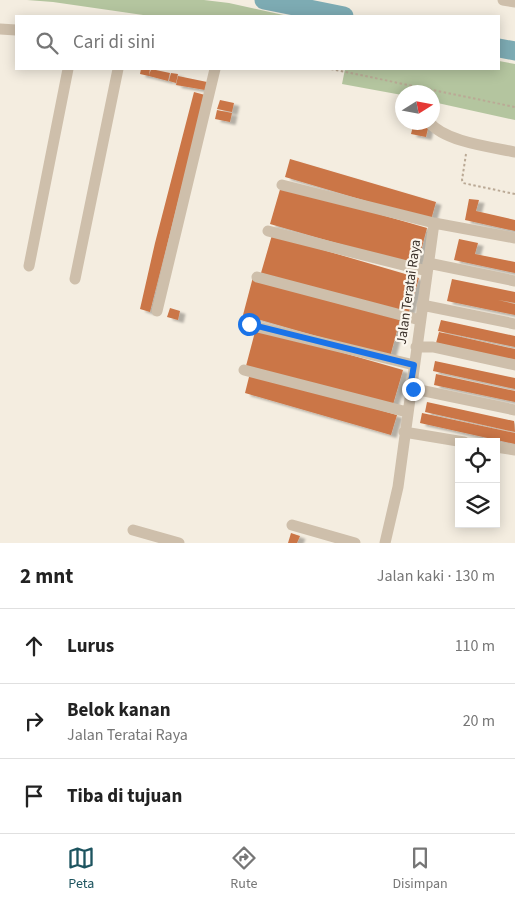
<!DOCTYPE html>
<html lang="id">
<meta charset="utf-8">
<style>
:root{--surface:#fff;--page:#f2f2f2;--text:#222;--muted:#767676;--line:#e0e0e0;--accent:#1d545f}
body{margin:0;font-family:"Source Sans 3",sans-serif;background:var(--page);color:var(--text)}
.controls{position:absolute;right:15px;bottom:15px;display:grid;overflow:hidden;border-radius:0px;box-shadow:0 2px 12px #0003}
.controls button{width:45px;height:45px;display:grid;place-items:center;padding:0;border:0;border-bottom:1px solid var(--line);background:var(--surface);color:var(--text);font:25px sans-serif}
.compass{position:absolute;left:395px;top:85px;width:45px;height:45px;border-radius:50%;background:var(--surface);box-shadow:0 2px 12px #0003;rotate:79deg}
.stop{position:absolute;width:15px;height:15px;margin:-11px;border:4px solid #1a73e8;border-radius:50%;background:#fff}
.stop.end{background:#1a73e8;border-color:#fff;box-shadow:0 1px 5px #0008}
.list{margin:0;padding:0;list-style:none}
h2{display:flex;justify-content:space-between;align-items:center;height:65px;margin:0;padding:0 20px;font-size:21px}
h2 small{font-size:16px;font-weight:400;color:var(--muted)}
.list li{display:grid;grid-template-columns:32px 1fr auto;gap:15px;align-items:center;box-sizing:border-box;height:75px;padding:0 20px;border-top:1px solid var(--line)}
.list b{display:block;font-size:19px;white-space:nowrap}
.list p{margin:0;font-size:16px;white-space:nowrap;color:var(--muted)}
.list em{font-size:16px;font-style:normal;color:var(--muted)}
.icon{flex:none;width:28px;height:28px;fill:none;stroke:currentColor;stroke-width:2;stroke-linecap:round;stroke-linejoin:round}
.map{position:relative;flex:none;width:515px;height:543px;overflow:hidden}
.search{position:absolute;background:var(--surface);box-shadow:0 2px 12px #0003;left:15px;right:15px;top:15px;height:55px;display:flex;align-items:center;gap:12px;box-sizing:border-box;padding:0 18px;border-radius:0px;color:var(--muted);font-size:19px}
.sheet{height:290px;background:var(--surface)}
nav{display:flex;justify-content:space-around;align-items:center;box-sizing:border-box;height:70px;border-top:1px solid var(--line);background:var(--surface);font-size:14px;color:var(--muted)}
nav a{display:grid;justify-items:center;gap:2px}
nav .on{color:var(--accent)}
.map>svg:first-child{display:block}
.green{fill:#b4c59f}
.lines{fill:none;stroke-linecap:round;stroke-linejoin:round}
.river{stroke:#7dabb3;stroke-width:19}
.building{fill:#cb7647;filter:url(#shadow)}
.path{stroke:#baa995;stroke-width:2;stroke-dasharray:2.5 2.5;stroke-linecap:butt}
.minor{stroke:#cebfab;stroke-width:11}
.route{stroke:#1a73e8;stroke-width:6}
.labels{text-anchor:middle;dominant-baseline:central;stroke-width:4.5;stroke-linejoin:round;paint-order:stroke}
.street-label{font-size:14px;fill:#3b312a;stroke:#fbf6ed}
</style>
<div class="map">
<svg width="515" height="543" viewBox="0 0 515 543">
<defs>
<filter id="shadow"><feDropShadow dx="5.5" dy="3" stdDeviation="1" flood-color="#0004"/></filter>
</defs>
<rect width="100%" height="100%" fill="#f4ede0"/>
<path class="green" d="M27,0H204L229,3L288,16H150L53,2Z
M499,61L515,64V120L433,102L432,92H402V95L342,84L345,69H499Z"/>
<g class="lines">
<path class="river" d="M264,0L344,16
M499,48L515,51"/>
</g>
<path class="building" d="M141,69H150L149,76L140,74Z
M151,69L170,73L168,81L149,76Z
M171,73L178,74L176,83L169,81Z
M178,76L207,82L205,90L176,85Z
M194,92L205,95L150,312L140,309L155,243Z
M220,100L234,103L232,112L217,109Z
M217,110L232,113L230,122L215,119Z
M414,122L429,124L426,137L411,134Z
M290,159L436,202L431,220L285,177Z
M281,186L427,228L417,266L270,224Z
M469,199L479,200L476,211L515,220V231L465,220Z
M272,235L419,278L408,315L261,273Z
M459,239L478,243L475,254L515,262V273L454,260Z
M253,277L400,319L390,357L243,315Z
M452,279L515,292V303L498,300L515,304V315L447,301Z
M170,308L180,311L178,320L167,317Z
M441,320L515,336V347L438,331Z
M256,328L403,370L392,408L246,366Z
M439,332L515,349V360L436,343Z
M435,361L515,378V389L433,371Z
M250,373L397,415L391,435L245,393Z
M436,374L515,391V402L434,385Z
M427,402L514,421L515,432L425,412Z
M422,413L515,433V444L420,423Z
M291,533L300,536L297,543H288Z"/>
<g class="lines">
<path class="path" d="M331,69L515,107
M466,154L462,180L463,183L515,194"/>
<path class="minor" d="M503,0L515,2
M0,29L16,30
M429,122C445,142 491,147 515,152
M282,185L434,223L515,238
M268,231L427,271
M428,263L515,281
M29,266L68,69
M257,277L420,320
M75,279L118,69
M422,305L515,324
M157,311L215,69
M249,325L414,365
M416,347H433L515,365
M244,370L407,412
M410,388L515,410
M404,432L464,442
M496,447L515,450
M292,525L355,543
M133,530L179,543
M385,543L398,487L434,223"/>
</g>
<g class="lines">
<path class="route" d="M249,324L414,365L410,388L413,389"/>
</g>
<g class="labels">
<g class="street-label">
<text transform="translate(409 292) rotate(-82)">Jalan Teratai Raya</text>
</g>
</g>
</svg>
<div class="controls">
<button><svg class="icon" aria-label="locate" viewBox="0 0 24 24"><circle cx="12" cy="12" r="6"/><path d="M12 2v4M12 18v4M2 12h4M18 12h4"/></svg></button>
<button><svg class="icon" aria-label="layers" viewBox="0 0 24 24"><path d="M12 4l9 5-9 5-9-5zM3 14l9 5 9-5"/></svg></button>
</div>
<svg class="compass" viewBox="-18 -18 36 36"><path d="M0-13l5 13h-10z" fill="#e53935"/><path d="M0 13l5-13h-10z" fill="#767676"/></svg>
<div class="stop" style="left:249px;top:324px"></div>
<div class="stop end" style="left:413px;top:389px"></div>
<div class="search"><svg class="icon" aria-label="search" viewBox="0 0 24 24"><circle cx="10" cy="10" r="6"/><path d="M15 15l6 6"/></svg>Cari di sini</div>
</div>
<section class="sheet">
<h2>2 mnt<small>Jalan kaki · 130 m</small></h2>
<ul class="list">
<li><svg class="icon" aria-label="ahead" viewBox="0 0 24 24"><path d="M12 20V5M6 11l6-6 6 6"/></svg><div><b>Lurus</b></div><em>110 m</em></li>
<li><svg class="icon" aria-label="right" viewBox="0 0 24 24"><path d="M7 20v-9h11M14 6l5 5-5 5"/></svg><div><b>Belok kanan</b><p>Jalan Teratai Raya</p></div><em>20 m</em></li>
<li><svg class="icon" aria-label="arrive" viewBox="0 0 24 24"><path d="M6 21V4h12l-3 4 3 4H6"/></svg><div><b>Tiba di tujuan</b></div></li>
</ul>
</section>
<nav>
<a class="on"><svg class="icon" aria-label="map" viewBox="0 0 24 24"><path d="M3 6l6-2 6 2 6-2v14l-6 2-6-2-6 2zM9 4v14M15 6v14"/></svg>Peta</a>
<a><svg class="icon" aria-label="directions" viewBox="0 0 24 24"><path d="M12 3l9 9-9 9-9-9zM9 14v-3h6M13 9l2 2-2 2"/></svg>Rute</a>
<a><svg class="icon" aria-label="saved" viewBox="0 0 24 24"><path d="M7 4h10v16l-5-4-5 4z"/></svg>Disimpan</a>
</nav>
